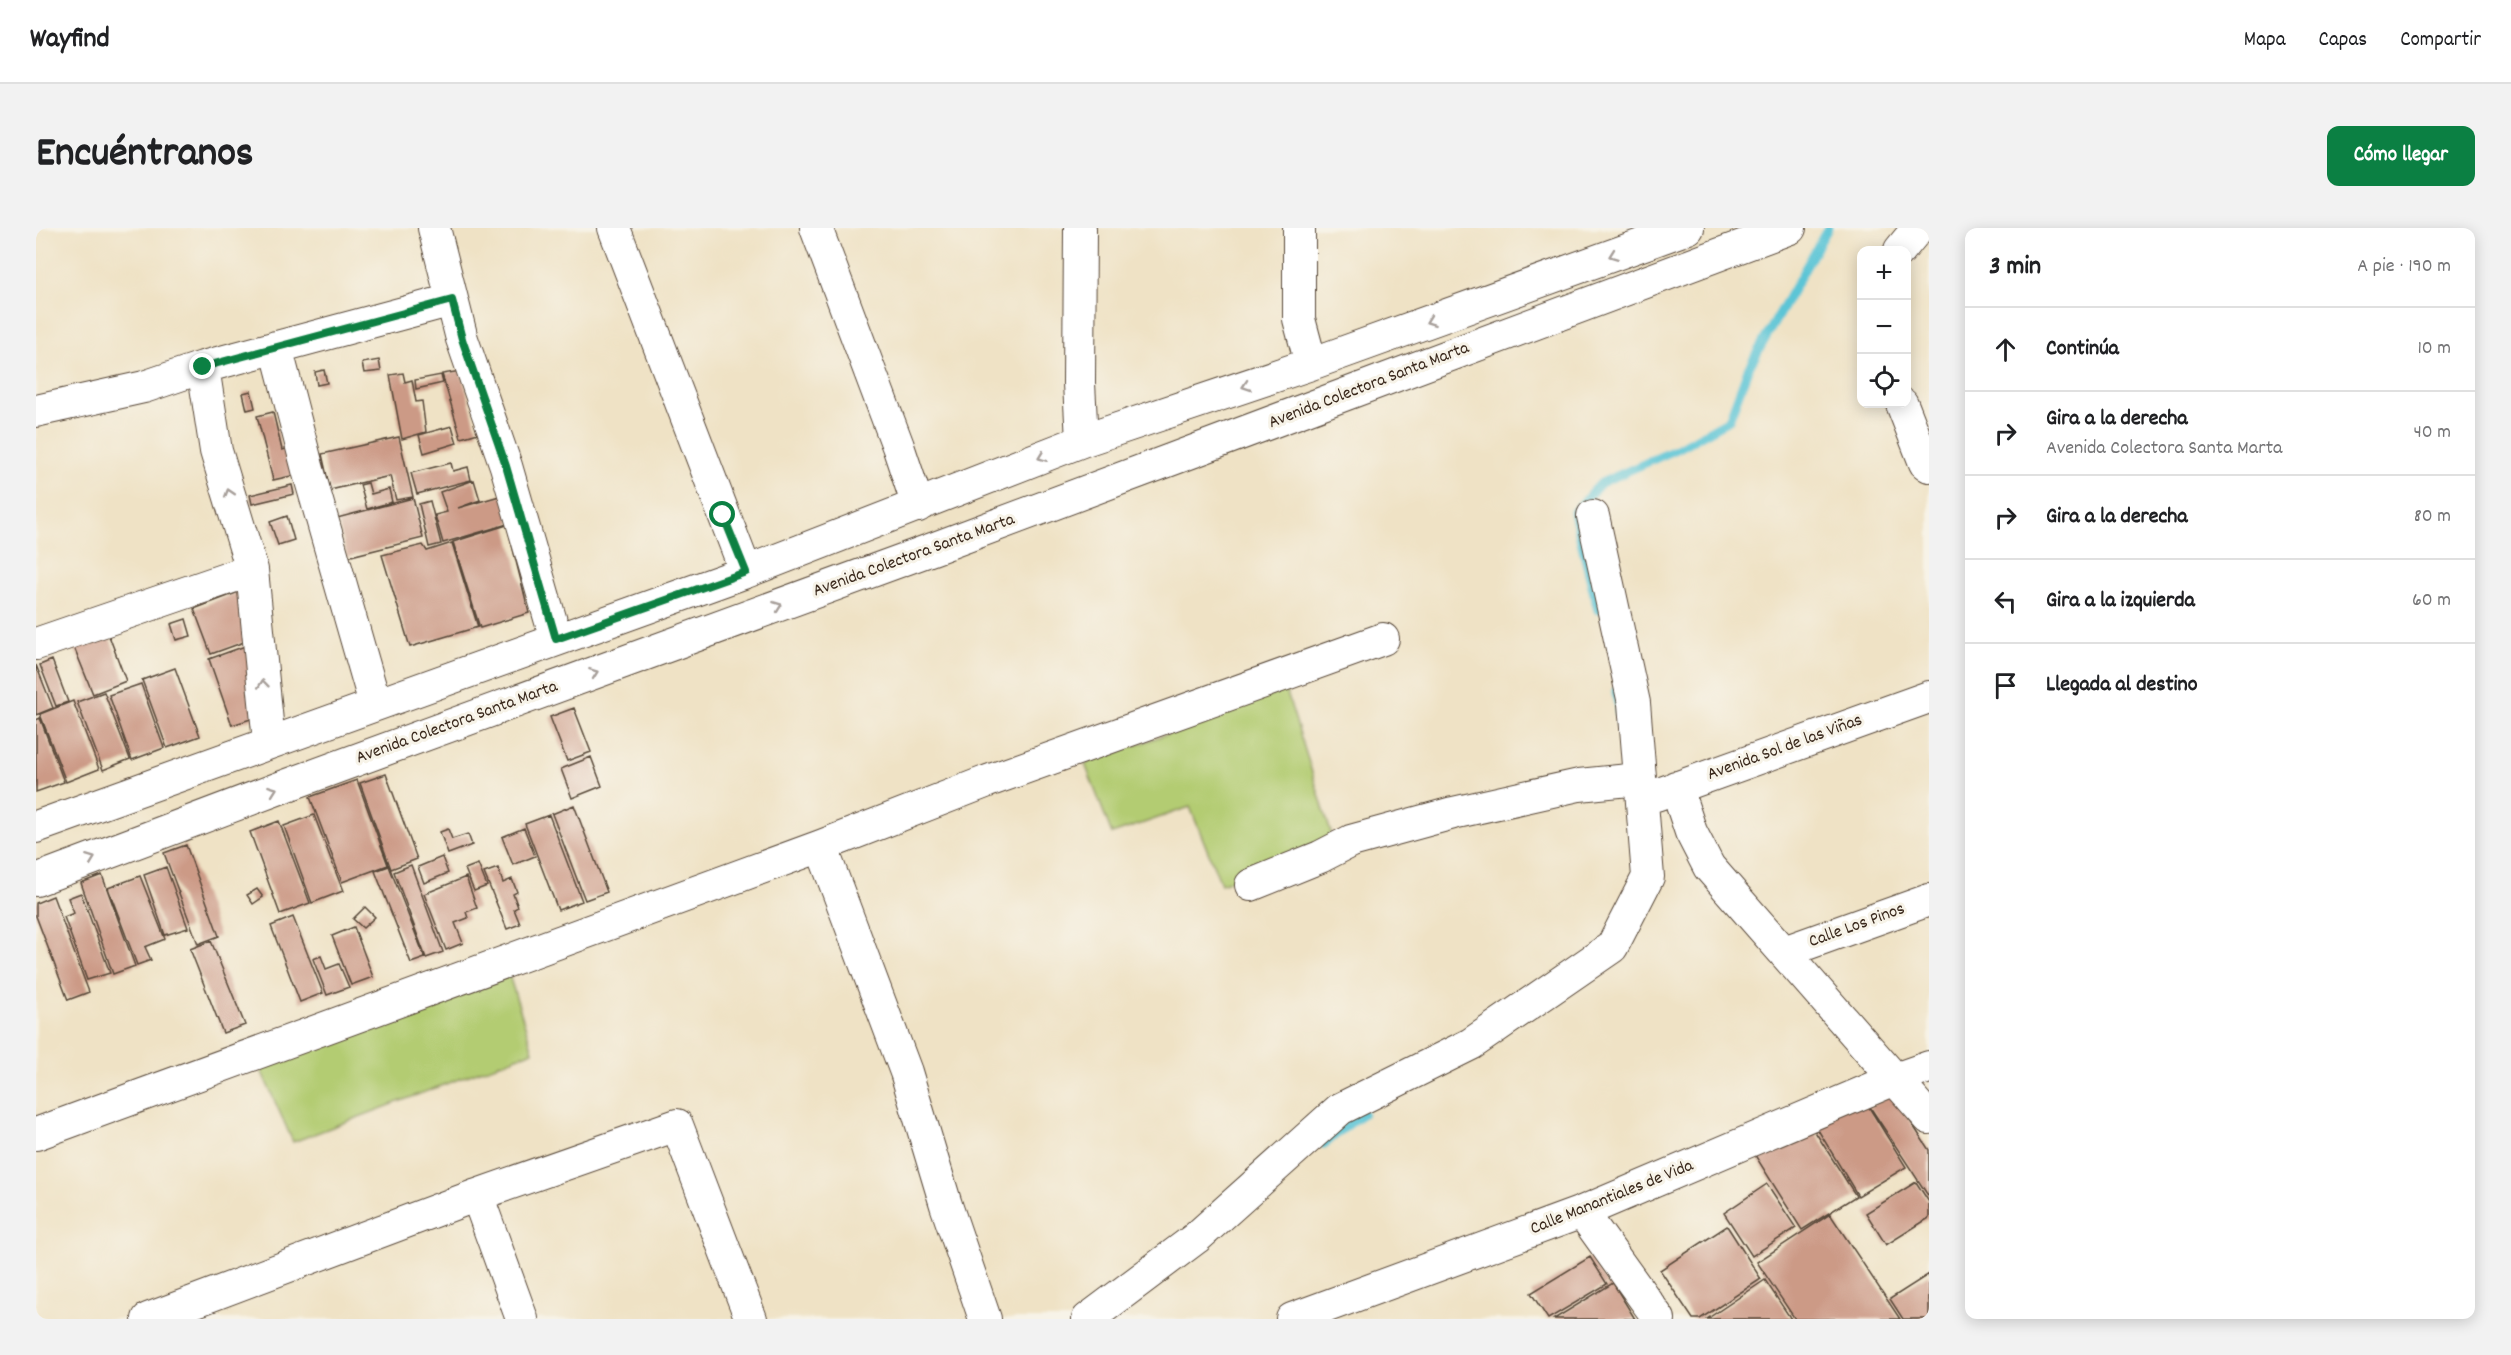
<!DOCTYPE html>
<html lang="es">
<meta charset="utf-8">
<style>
:root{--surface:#fff;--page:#f2f2f2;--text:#202124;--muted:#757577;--line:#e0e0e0;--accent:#0b8043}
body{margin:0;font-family:Dekko,sans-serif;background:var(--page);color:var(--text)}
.controls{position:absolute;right:18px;top:18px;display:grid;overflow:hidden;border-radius:12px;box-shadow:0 3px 15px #0003}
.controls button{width:54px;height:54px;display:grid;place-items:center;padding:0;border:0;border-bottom:2px solid var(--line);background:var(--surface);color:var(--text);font:30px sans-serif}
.stop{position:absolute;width:18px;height:18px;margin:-14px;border:4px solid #0b8043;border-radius:50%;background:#fff}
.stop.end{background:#0b8043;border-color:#fff;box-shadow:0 2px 6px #0008}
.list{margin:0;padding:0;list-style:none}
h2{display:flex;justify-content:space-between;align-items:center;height:78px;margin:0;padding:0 24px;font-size:26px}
h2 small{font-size:20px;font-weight:400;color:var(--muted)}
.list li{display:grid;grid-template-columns:39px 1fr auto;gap:18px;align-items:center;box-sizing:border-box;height:84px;padding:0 24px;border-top:2px solid var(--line)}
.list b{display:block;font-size:22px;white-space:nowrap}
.list p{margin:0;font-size:20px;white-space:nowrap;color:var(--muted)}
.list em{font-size:20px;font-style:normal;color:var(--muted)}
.icon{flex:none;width:33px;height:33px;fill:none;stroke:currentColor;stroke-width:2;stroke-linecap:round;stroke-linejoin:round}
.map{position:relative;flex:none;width:1893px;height:1091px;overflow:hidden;border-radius:12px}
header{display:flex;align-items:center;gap:36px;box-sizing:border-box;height:84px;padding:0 30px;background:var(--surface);border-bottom:2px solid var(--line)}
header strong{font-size:28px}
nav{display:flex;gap:33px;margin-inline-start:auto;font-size:21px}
.intro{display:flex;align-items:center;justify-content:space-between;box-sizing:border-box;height:144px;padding:0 36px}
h1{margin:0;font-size:42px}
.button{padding:15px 27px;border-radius:12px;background:var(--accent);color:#fff;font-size:21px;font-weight:700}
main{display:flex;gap:36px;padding:0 36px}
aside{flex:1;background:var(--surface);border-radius:12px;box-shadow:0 3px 15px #0003}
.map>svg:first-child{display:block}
.green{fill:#b3cc72;stroke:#777b48;stroke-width:1.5}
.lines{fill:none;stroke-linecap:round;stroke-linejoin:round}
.stream{stroke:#5bc5d6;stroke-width:9}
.building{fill:#cc9a86}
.minor-casing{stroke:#564637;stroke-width:34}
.minor{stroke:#fff;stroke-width:32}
.oneway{stroke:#a79f9a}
.route{stroke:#0b8043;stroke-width:8}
.labels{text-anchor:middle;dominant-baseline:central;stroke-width:6;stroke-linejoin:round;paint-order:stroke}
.street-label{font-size:18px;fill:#3b2a1e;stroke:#f7f3e8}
</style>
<header>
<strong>Wayfind</strong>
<nav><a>Mapa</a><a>Capas</a><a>Compartir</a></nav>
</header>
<div class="intro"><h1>Encuéntranos</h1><a class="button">Cómo llegar</a></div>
<main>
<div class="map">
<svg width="1893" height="1091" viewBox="0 0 1893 1091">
<rect width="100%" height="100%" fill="#f7f3e8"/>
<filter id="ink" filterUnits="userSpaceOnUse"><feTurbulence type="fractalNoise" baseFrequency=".0167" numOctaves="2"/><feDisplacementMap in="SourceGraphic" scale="12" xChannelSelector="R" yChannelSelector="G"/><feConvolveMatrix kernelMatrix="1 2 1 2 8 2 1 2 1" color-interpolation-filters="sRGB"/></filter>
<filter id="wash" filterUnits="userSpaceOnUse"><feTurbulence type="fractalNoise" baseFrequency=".008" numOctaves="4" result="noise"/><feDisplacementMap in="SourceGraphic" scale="24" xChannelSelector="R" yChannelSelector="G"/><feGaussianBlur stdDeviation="1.35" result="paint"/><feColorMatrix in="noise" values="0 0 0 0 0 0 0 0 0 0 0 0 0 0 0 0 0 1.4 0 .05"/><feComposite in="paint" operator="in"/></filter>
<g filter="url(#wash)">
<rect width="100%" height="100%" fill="#efe2c5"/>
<path class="green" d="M1250,462L1297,611L1185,656L1154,579L1076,606L1049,536Z
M473,747L497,823L257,914L224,840Z"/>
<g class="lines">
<path class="stream" d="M1562,382L1538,284L1565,255L1641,221L1693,192L1712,141L1792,0
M1580,463L1585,500
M1288,916L1327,885"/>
</g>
<g id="blocks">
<path class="building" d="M343,132L345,143L328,145L326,135Z
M288,142L291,155L281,157L279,144Z
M425,143L442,205L425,210L406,146Z
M367,145L369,154L376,152L380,174L386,173L390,204L366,211L354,147Z
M405,147L407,155L380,161L379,152Z
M215,163L219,180L211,182L207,165Z
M237,184L246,222L258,219L264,246L237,252L221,188Z
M416,198L421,215L388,225L383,207Z
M363,209L377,269L360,272L354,248L294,262L286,226Z
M415,235L417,243L432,239L435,252L381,266L375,245Z
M438,252L444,272L422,280L467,267L475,295L407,315L399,287L411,284L404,264Z
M332,255L335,266L353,261L356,274L331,281L324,257Z
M256,257L258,266L216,276L214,267Z
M377,270L387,310L311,329L301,290Z
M394,273L405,316L393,319L383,276Z
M251,288L258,312L242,317L234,294Z
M471,297L493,385L444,400L417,314Z
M416,315L442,399L374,419L346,327L387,317L391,323Z
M208,362L211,413L175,426L158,381Z
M150,391L155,408L140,412L135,396Z
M72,405L90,453L57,466L38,419Z
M212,417L218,490L196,497L173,431Z
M16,432L32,474L20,478L4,437Z
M0,437L17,480L0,487Z
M139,440L164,508L131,520L106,452Z
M105,456L128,520L96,532L73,467Z
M68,464L94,531L67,542L41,474Z
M37,473L63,541L30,554L4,486Z
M538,480L555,524L531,533L514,489Z
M4,490L28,554L0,564V492Z
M555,529L566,558L536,570L525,541Z
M350,546L381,631L355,641L324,555Z
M321,552L352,637L306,654L274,569Z
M538,577L571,664L549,672L516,586Z
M278,587L307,663L276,675L248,598Z
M513,587L546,673L522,682L489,596Z
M243,593L274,675L244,686L214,604Z
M488,600L499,628L477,637L466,609Z
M412,601L416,611L432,606L436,617L412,626L404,604Z
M150,617L183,708L162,716L128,625Z
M406,629L412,645L388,655L382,639Z
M442,636L451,658L438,663L429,641Z
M375,637L407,724L390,730L358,644Z
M353,638L389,730L375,735L339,643Z
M130,639L152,700L129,707L108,647Z
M462,640L467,655L476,651L481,664L477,666L482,679L478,681L484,696L471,701L448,645Z
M66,647L99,738L77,746L45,655Z
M104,648L129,711L109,719L115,732L101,737L72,660Z
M430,649L441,680L430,684L432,690L419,695L427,715L410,722L388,666Z
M221,661L227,669L217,676L211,667Z
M45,665L74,745L51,752L28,689L38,685L32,670Z
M17,668L53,764L32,772L0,688V675Z
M329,679L339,689L327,700L317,691Z
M257,689L287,765L264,774L235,698Z
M318,699L337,749L315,757L296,708Z
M175,713L209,797L187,805L154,721Z
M285,728L290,741L303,736L313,759L291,767L277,731Z
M1856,865L1893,922V969L1834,879Z
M1826,868L1870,939L1822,968L1779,897Z
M1771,891L1820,968L1766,1002L1717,924Z
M1880,954L1893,974V990L1850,1017L1830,985Z
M1731,956L1760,1000L1716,1028L1688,985Z
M1794,986L1864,1091H1759L1721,1034Z
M1691,998L1725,1051L1664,1091H1657L1624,1042Z
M1554,1029L1571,1056L1512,1091L1495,1065Z
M1893,1046V1091H1867L1854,1071Z
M1729,1052L1755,1091H1671Z
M1577,1055L1599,1091H1518Z"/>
</g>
</g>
<g filter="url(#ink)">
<use href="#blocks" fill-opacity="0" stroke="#564637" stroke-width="1.5"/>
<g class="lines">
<defs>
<path id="minor" d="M398,0L426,111L470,238L520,411
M578,0L710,344
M780,0L862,218L882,278
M1044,0L1043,155L1046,213
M1263,0V91L1275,136
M1864,22L1882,0
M240,119L272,242L339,476
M167,139L180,223L216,342L233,514
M1866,176L1889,235L1893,238
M0,183L108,159L167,139L416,72
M0,416L216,342
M1640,559L1655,604L1673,639L1893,890
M1620,567L1893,469
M0,599L710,344L1046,213L1275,136L1652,0
M785,618L870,844L910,977L949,1091
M0,652L241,561L899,320L1754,0
M1215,657L1284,629L1315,613L1417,585L1543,557L1603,551
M1748,724L1893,672
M0,906L785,618L952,553L1347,411
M441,967L486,1091
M1546,984L1623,1091
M112,1091L441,967L641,897L715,1091
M1052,1091L1160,1010L1304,881L1435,816L1576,719L1612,649L1598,475L1557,288
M1256,1091L1546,984L1859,851L1893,839"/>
</defs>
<use href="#minor" class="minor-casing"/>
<use href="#minor" class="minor"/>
</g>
<defs><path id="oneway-chevron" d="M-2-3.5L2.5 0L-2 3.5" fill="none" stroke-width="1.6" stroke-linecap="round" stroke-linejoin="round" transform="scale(1.5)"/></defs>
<g class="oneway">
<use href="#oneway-chevron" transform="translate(1577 27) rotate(160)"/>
<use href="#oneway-chevron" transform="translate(1394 93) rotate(160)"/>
<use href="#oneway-chevron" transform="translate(1210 158) rotate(161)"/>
<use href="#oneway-chevron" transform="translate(1006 229) rotate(159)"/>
<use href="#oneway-chevron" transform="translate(193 265) rotate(-107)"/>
<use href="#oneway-chevron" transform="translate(742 378) rotate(-20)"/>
<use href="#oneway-chevron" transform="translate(558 445) rotate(-20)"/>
<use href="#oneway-chevron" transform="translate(227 456) rotate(-96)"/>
<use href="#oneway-chevron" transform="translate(237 562) rotate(-20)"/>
<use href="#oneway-chevron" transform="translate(55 631) rotate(-21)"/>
</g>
</g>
<g class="lines" filter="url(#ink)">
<path class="route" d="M167,139L416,72L426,111L470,238L520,411L710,344L687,287"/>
</g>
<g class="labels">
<g class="street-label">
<text transform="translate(1333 158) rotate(-21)">Avenida Colectora Santa Marta</text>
<text transform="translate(878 328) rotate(-20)">Avenida Colectora Santa Marta</text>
<text transform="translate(421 495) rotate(-20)">Avenida Colectora Santa Marta</text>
<text transform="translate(1749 520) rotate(-20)">Avenida Sol de las Viñas</text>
<text transform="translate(1821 698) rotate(-20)">Calle Los Pinos</text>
<text transform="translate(1576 970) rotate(-22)">Calle Manantiales de Vida</text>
</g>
</g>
</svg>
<div class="controls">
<button>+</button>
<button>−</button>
<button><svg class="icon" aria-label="locate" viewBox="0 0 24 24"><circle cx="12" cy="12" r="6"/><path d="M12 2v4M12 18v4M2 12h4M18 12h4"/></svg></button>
</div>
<div class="stop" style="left:687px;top:287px"></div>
<div class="stop end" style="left:167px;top:139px"></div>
</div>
<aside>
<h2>3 min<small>A pie · 190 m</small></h2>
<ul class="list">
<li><svg class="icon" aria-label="ahead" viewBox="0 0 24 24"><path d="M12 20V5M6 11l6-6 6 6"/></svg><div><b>Continúa</b></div><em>10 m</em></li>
<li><svg class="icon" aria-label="right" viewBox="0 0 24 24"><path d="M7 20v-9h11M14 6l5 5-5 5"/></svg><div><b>Gira a la derecha</b><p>Avenida Colectora Santa Marta</p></div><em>40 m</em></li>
<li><svg class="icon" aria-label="right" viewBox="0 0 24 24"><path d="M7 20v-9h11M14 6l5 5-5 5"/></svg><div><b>Gira a la derecha</b></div><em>80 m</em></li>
<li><svg class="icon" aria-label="left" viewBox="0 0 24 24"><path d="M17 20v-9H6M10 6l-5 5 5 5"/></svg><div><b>Gira a la izquierda</b></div><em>60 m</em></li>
<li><svg class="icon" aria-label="arrive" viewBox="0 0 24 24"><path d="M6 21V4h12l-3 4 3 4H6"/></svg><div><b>Llegada al destino</b></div></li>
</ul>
</aside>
</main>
